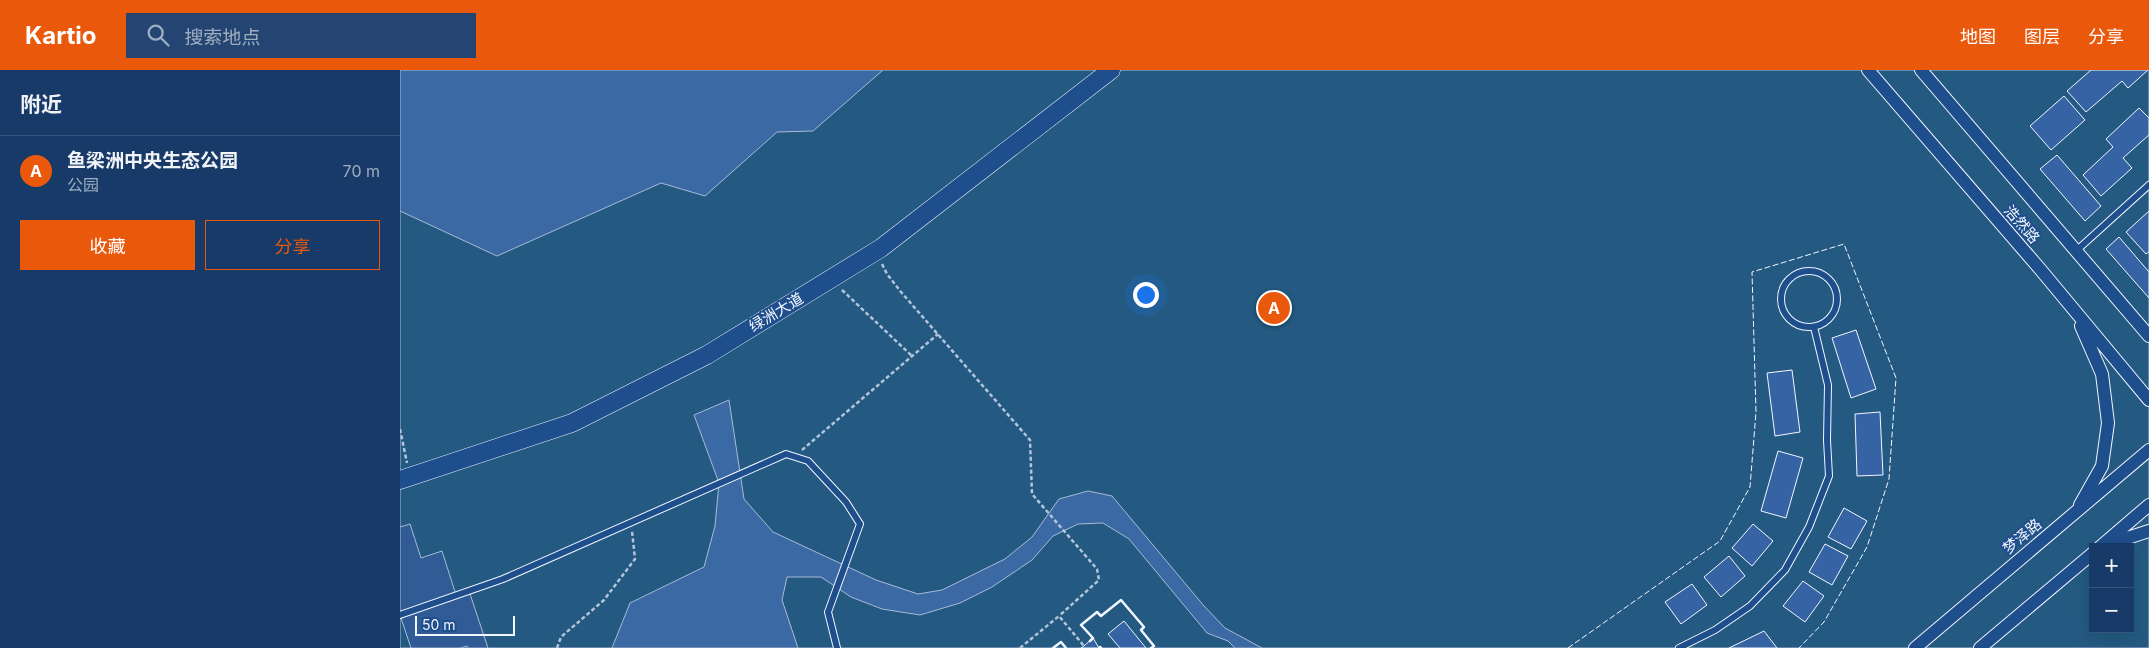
<!DOCTYPE html>
<html lang="zh">
<meta charset="utf-8">
<style>
:root{--surface:#173a69;--page:#244571;--text:#f1f3f6;--muted:#9eadc0;--line:#36547d;--accent:#ea580c}
body{margin:0;font-family:Inter,"Noto Sans SC",sans-serif;background:var(--page);color:var(--text)}
.controls{position:absolute;right:15px;bottom:15px;display:grid;overflow:hidden;border-radius:0px;box-shadow:0 5px 20px #0002}
.controls button{width:45px;height:45px;display:grid;place-items:center;padding:0;border:0;border-bottom:1px solid var(--line);background:var(--surface);color:var(--text);font:25px sans-serif}
.scale{position:absolute;left:15px;bottom:12px;width:100px;box-sizing:border-box;padding-left:5px;border:2px solid #f2f6ff;border-top:0;font-size:14px;line-height:18px;white-space:nowrap;color:#f2f6ff;-webkit-text-stroke:4px #1f4e8c;paint-order:stroke}
.you{position:absolute;left:745px;top:224px;width:18px;height:18px;margin:-12px;border:4px solid #fff;border-radius:50%;background:#1a73e8;box-shadow:0 0 0 8px #1a73e833}
.badge{display:grid;place-items:center;width:32px;height:32px;border-radius:50%;background:var(--accent);color:#fff;font-size:16px;font-weight:700}
.pin{position:absolute;translate:-50% -50%;border:2px solid #fff;box-shadow:0 1px 5px #0006}
.list{margin:0;padding:0;list-style:none}
h2{display:flex;justify-content:space-between;align-items:center;height:65px;margin:0;padding:0 20px;font-size:21px}
h2 small{font-size:16px;font-weight:400;color:var(--muted)}
.list li{display:grid;grid-template-columns:32px 1fr auto;gap:15px;align-items:center;box-sizing:border-box;height:70px;padding:0 20px;border-top:1px solid var(--line)}
.list b{display:block;font-size:19px;white-space:nowrap}
.list p{margin:0;font-size:16px;white-space:nowrap;color:var(--muted)}
.list em{font-size:16px;font-style:normal;color:var(--muted)}
.actions{display:flex;gap:10px;padding:15px 20px}
.actions a{flex:1;padding:11px 0;border:1px solid var(--accent);border-radius:0px;text-align:center;font-size:18px;color:var(--accent)}
.actions .main{background:var(--accent);color:#fff}
.icon{flex:none;width:28px;height:28px;fill:none;stroke:currentColor;stroke-width:2;stroke-linecap:round;stroke-linejoin:round}
.map{position:relative;flex:none;width:1749px;height:578px;overflow:hidden}
header{display:flex;align-items:center;gap:30px;box-sizing:border-box;height:70px;padding:0 25px;background:var(--accent);color:#fff}
header strong{font-size:24px}
nav{display:flex;gap:28px;margin-inline-start:auto;font-size:18px}
.search{width:350px;height:45px;background:var(--page);display:flex;align-items:center;gap:12px;box-sizing:border-box;padding:0 18px;border-radius:0px;color:var(--muted);font-size:19px}
main{display:flex}
aside{flex:1;background:var(--surface)}
.map>svg:first-child{display:block}
.green{fill:#245a82;stroke:#a8bbd7;fill-rule:evenodd}
.parking{fill:#305b95;stroke:#a8bbd7}
.water{fill:#3b69a3;stroke:#a8bbd7}
.building{fill:#3563a3;stroke:#f2f6ff}
.lines{fill:none;stroke-linecap:round;stroke-linejoin:round}
.service-casing{stroke:#f2f6ff;stroke-width:8}
.minor-casing{stroke:#f2f6ff;stroke-width:14}
.secondary-casing{stroke:#f2f6ff;stroke-width:19}
.path{stroke:#b3c4dc;stroke-width:2.5;stroke-dasharray:4 2.5;stroke-linecap:butt}
.service{stroke:#1f4e8c;stroke-width:6}
.minor{stroke:#1f4e8c;stroke-width:12}
.secondary{stroke:#1f4e8c;stroke-width:18}
.fence{stroke:#f2f6ff;stroke-width:1;stroke-dasharray:6 2.5;stroke-linecap:butt}
.wall{stroke:#f2f6ff;stroke-width:2.5}
.labels{text-anchor:middle;dominant-baseline:central;stroke-width:4;stroke-linejoin:round;paint-order:stroke}
.street-label{font-size:15px;fill:#f2f6ff;stroke:#1f4e8c}
</style>
<header>
<strong>Kartio</strong>
<div class="search"><svg class="icon" aria-label="search" viewBox="0 0 24 24"><circle cx="10" cy="10" r="6"/><path d="M15 15l6 6"/></svg>搜索地点</div>
<nav><a>地图</a><a>图层</a><a>分享</a></nav>
</header>
<main>
<aside>
<h2>附近<small></small></h2>
<ul class="list">
<li><span class="badge">A</span><div><b>鱼梁洲中央生态公园</b><p>公园</p></div><em>70 m</em></li>
</ul>
<div class="actions"><a class="main">收藏</a><a>分享</a></div>
</aside>
<div class="map">
<svg width="1749" height="578" viewBox="0 0 1749 578">
<rect width="100%" height="100%" fill="#1f4e8c"/>
<path class="green" d="M0,0H1749V578H0ZM1693,477H1730V559H1693Z"/>
<path class="parking" d="M10,454L21,488L42,481L56,525L69,521L88,578H68L67,576L60,578H11L0,545V457Z"/>
<path class="water" d="M0,0H483L413,61L377,62L305,126L261,113L97,186L0,141Z
M329,330L344,429L373,462L476,510L518,524L542,520L605,489L632,467L659,429L688,421L712,426L804,536L825,558L862,578H835L828,571L807,563L729,469L703,453L678,454L653,466L632,490L592,517L560,533L520,545L482,539L451,527L421,507H387L382,530L398,578H212L230,533L304,497L315,456L319,413L294,345Z"/>
<path class="building" d="M1691,0H1748L1728,18L1722,11L1686,42L1667,21Z
M1664,26L1685,50L1651,80L1630,56Z
M1739,38L1749,48V65L1723,88L1732,98L1701,126L1683,105L1713,77L1706,69Z
M1657,85L1701,136L1685,151L1640,99Z
M1749,141V182L1746,184L1726,162Z
M1719,167L1749,202V228L1706,179Z
M1456,260L1476,319L1451,328L1432,268Z
M1392,300L1400,362L1375,366L1367,303Z
M1480,342L1483,405L1457,406L1455,344Z
M1378,381L1403,388L1386,448L1361,441Z
M1444,438L1467,451L1451,479L1428,467Z
M1353,454L1373,471L1352,496L1332,478Z
M1425,474L1448,486L1432,515L1409,502Z
M1329,486L1345,506L1321,527L1304,507Z
M1403,511L1424,526L1405,552L1383,536Z
M1292,514L1307,535L1281,554L1265,532Z
M724,551L746,578H720L708,564Z
M1364,561L1377,578H1329Z
M693,568L699,578H681L684,576Z"/>
<g class="lines">
<defs>
<path id="service" d="M1676,181L1749,115
M1381 229a28 28 0 1 1 56 0a28 28 0 1 1-56 0Z
M0,545L103,509L386,384L408,391L446,432L460,454L428,542L437,578
M1279,578L1315,560L1350,536L1385,500L1409,457L1429,406L1427,370L1428,315L1414,257"/>
<path id="minor" d="M1468,0L1640,199L1749,330
M1521,0L1749,266
M1680,435L1702,396L1708,353L1702,304L1681,256
M1706,475L1749,461
M1700,477L1749,435
M1515,578L1749,380
M1580,578L1693,483"/>
<path id="secondary" d="M0,410L172,353L307,285L481,178L711,0"/>
</defs>
<use href="#service" class="service-casing"/>
<use href="#minor" class="minor-casing"/>
<use href="#secondary" class="secondary-casing"/>
<path class="path" d="M482,194L487,204L501,222L630,370L632,424L697,499L699,510L659,546
M442,220L512,286
M0,359L7,393
M402,380L538,264
M157,578L161,567L204,530L235,489L232,461
M620,578L659,546L684,576"/>
<use href="#service" class="service"/>
<use href="#minor" class="minor"/>
<use href="#secondary" class="secondary"/>
<path class="fence" d="M1168,578L1320,471L1350,417L1356,342L1352,202L1444,174L1496,308L1489,409L1467,477L1424,552L1399,578"/>
<path class="wall" d="M690,571L693,568L681,555L697,542L701,546L721,530L744,557L741,560L754,576L751,578
M700,577L701,578
M653,578L661,572L666,578"/>
</g>
<g class="labels">
<g class="street-label">
<text transform="translate(1622 154) rotate(49)">浩然路</text>
<text transform="translate(376 242) rotate(-31)">绿洲大道</text>
<text transform="translate(1622 466) rotate(-40)">梦泽路</text>
</g>
</g>
</svg>
<div class="controls">
<button>+</button>
<button>−</button>
</div>
<div class="scale">50 m</div>
<div class="you"></div>
<div class="pin badge" style="left:874px;top:238px">A</div>
</div>
</main>
